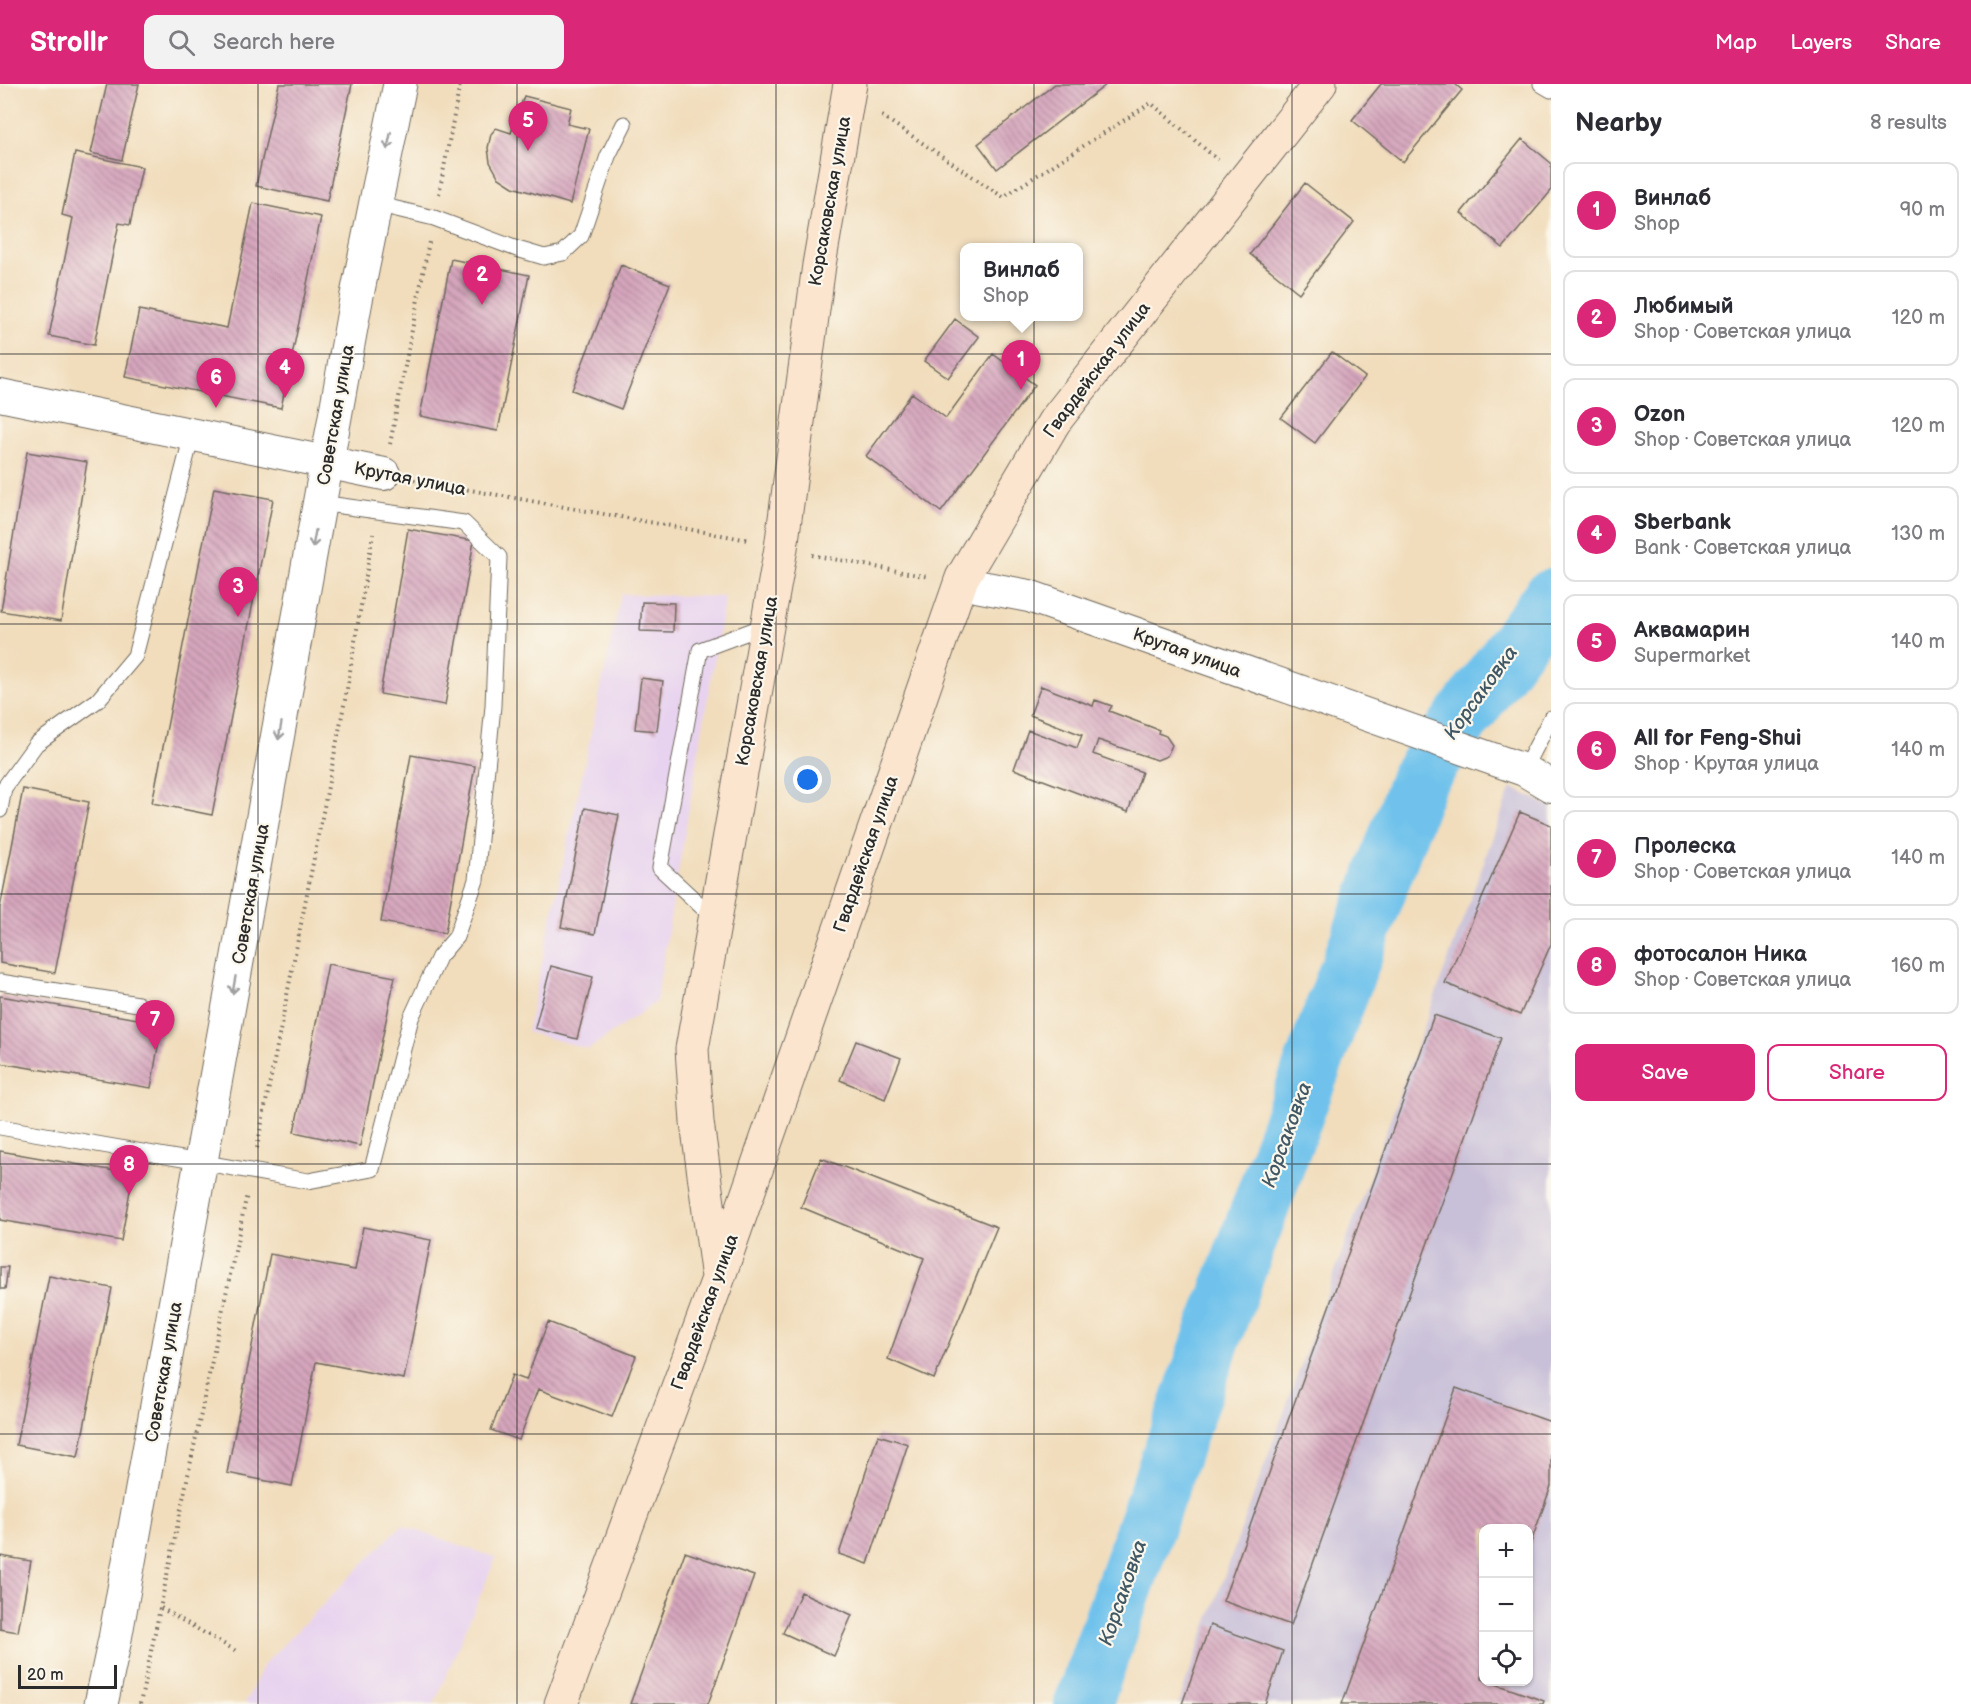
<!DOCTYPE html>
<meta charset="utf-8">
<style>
:root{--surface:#fff;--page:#f2f2f3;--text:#2b2b33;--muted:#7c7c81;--line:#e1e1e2;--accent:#db2777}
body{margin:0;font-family:"Balsamiq Sans",sans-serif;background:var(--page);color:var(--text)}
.controls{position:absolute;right:18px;bottom:18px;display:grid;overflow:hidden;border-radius:12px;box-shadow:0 2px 4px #0004}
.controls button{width:54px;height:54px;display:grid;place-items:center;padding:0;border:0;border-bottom:2px solid var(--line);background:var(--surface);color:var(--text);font:30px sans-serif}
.scale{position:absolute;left:18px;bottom:15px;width:99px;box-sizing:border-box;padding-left:6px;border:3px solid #2b2b2b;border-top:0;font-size:16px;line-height:21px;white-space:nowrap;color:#2b2b2b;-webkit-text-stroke:4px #fbf7ec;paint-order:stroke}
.you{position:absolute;left:808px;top:696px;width:21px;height:21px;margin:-15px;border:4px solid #fff;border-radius:50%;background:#1a73e8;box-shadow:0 0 0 9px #1a73e833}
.badge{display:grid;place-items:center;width:39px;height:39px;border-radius:50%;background:var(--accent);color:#fff;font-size:20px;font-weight:700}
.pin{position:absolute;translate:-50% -50px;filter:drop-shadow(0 2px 3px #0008)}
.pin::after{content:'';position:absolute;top:32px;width:21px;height:18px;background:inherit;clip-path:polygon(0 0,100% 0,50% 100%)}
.popup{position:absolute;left:960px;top:159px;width:123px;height:78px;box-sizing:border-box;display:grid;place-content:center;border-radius:12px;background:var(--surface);filter:drop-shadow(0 2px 4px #0005);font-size:20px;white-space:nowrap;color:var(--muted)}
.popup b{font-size:22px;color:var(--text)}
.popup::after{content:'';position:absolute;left:50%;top:100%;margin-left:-12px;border:12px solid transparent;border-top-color:var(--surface)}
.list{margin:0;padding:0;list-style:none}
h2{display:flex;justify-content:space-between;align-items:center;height:78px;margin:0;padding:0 24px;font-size:26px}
h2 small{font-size:20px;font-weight:400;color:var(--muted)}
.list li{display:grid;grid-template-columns:39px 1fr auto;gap:18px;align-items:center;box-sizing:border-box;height:96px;margin:0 12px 12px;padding:0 12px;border:2px solid var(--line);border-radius:12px}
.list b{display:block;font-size:22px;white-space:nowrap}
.list p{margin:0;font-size:20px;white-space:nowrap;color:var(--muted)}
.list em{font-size:20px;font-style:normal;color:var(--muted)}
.actions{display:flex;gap:12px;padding:18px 24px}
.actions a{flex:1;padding:14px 0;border:2px solid var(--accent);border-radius:12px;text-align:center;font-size:21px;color:var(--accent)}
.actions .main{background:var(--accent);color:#fff}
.icon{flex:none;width:33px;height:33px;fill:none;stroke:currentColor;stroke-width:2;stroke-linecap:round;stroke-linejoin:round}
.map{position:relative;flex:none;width:1551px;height:1620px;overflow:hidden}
header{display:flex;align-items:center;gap:36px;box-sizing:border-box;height:84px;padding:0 30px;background:var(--accent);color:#fff}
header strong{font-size:28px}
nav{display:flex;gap:33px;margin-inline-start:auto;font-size:21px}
.search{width:420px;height:54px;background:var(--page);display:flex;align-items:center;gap:15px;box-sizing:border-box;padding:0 21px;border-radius:12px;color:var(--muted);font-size:22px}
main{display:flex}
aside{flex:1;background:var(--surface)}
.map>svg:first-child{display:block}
.built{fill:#e7d2ef}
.industrial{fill:#c8bfd8;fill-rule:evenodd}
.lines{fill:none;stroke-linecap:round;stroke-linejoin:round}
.river{stroke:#70c2ec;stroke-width:58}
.building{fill:url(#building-back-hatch)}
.service-casing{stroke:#70695e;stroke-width:17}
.minor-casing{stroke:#70695e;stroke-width:34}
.tertiary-casing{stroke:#70695e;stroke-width:35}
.secondary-casing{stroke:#70695e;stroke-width:35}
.path{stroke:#70695e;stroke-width:4;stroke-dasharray:1.5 4.5;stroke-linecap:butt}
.service{stroke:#fff;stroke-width:15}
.minor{stroke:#fff;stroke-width:32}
.tertiary{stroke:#fff;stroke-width:33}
.secondary{stroke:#fbe5cf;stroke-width:33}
.oneway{stroke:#a0a0a0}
.grid{fill:none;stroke:#2b2b2b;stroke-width:1.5;stroke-opacity:0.55}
.labels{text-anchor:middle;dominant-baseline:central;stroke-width:4.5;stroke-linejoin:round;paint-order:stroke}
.street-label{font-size:18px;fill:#2b2b2b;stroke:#fbf7ec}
.water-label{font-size:20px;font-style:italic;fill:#405865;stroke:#fbf7ec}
</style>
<header>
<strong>Strollr</strong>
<div class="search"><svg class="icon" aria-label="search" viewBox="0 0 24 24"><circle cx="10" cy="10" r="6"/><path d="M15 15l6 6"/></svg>Search here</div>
<nav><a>Map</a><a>Layers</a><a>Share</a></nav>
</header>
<main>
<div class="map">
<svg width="1551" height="1620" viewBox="0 0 1551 1620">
<defs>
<pattern id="building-back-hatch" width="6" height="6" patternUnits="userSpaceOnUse" patternTransform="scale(1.5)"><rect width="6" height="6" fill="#d6a6bd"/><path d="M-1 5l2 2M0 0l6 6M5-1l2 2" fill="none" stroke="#ae879a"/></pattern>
</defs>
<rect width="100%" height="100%" fill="#fbf7ec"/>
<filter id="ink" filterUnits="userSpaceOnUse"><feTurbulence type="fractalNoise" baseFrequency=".0167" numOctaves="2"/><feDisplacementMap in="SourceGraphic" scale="12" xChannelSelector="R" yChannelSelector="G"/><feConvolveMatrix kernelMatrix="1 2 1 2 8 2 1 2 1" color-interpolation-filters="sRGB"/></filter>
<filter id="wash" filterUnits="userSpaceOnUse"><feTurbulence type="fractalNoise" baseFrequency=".008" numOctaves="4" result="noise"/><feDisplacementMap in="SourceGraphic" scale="24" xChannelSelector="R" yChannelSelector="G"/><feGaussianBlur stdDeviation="1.35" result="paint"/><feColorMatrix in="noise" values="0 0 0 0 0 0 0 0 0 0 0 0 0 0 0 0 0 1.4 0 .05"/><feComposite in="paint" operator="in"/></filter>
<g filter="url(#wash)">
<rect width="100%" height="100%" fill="#f1ddbc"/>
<path class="built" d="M621,510L725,513L656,918L589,965L527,948Z
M402,1441L496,1474L434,1620H245L264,1580Z"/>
<path class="industrial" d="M1511,703L1551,723V1620H1178ZM1484,1444H1528V1598H1484Z"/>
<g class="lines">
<path class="river" d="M1083,1620L1215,1246L1419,694L1551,514"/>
</g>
<g id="blocks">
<path class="building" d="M107,0H139L122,76L91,69Z
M279,0H352L327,117L256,102Z
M1055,0H1107L997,85L978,60Z
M1381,0H1455L1462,6L1403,78L1352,36Z
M524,12L571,24L567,40L589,45L570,120L513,103L499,94L490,78L488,64L491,50L496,44L511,49Z
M1522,55L1551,79V107L1503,164L1461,129Z
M75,69L142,83L130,141L119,139L94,261L49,252L73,134L62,131Z
M1305,99L1354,138L1299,209L1250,170Z
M253,119L321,133L281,324L125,293L139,226L227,244Z
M451,175L529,191L498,347L420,332Z
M621,181L670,200L621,325L572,306Z
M955,235L979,253L948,294L924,277Z
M1332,268L1365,293L1315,359L1281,334Z
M993,270L1035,301L941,428L866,372L912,309L946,334Z
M27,368L87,378L61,537L1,527Z
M214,404L273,415L212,731L152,719Z
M408,445L474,457L445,621L380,610Z
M642,518L674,519L673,548L640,547Z
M641,594L663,597L657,647L635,645Z
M1041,602L1093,622L1095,616L1112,622L1109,627L1159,646L1158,649L1166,652L1172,661L1167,672L1157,676L1098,656L1093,670L1142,688L1128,728L1014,685L1028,646L1077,664L1082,651L1030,631Z
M411,671L475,682L445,849L381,838Z
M23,705L89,718L55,889L0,879V824Z
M585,724L619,731L595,850L561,843Z
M1520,728L1551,741V860L1520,931L1445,899Z
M328,880L395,893L360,1062L294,1048Z
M551,882L593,893L577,955L535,944Z
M0,912L162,939L151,1004L0,979Z
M1434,931L1501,954L1291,1541L1223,1517Z
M856,957L901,974L885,1015L840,996Z
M0,1067L133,1090L121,1157L0,1136Z
M821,1074L997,1143L934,1295L888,1275L924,1174L801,1123Z
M363,1143L431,1156L404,1295L316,1278L292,1402L227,1389L270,1170L355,1186Z
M0,1183H8L5,1205H0Z
M49,1192L112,1204L78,1373L16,1361Z
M548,1238L636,1272L612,1333L538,1305L519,1356L491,1346L512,1291L526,1296Z
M1456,1304L1551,1338V1402L1529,1464L1528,1444H1484L1482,1595L1544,1617L1543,1620H1342Z
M878,1351L908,1360L868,1480L839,1470Z
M685,1468L754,1492L708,1620H630Z
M0,1472L31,1477L18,1548L0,1545Z
M801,1508L852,1531L834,1572L783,1549Z
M1210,1541L1283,1567L1265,1620H1182Z"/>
</g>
</g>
<g filter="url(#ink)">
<use href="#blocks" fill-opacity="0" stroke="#70695e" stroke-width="1.5"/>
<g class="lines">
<defs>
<path id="service" d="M1541,0L1551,6
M376,120L434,134L517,165L544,173L563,169L581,152L608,72L624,40
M1524,686L1551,634
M0,726L4,704L36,660L98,616L135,572L192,351
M715,835L660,784L700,566L767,541
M0,898L138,920
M0,1043L308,1097L372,1085L411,934L439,873L456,853L476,796L493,622L499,473L464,439L320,419"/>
<path id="minor" d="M0,311L384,390
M960,499L1029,512L1524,686L1551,702"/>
<path id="tertiary" d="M101,1620L115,1555L356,216L400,0"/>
<path id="secondary" d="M717,1187L697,1038L692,965L781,464L819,181L850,0
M561,1620L718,1195L962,494L1054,338L1320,0"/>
</defs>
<use href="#service" class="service-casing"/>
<use href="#minor" class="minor-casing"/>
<use href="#tertiary" class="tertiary-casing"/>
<use href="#secondary" class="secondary-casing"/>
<path class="path" d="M882,32L1003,113L1151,19L1218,76
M439,110L460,0
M390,360L429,158
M414,396L749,456
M812,471L929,493
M257,1064L346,611L373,450
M161,1524L236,1567
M140,1620L247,1110"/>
<use href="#service" class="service"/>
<use href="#minor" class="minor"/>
<use href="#tertiary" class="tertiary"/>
<use href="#secondary" class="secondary"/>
</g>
<defs><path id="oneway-shaft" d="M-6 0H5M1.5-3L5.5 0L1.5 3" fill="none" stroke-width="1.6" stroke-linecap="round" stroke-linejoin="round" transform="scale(1.5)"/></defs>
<g class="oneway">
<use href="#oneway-shaft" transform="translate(389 57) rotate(102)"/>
<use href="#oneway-shaft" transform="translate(314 455) rotate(100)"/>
<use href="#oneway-shaft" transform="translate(280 647) rotate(100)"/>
<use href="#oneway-shaft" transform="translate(234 901) rotate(100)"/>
</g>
</g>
<path class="grid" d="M258,0V1620M517,0V1620M776,0V1620M1034,0V1620M1292,0V1620M0,270H1551M0,540H1551M0,810H1551M0,1080H1551M0,1350H1551"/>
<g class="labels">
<g class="street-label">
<text transform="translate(830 117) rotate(-80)">Корсаковская улица</text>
<text transform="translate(1097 286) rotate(-53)">Гвардейская улица</text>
<text transform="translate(336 331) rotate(-80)">Советская улица</text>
<text transform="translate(410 395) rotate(11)">Крутая улица</text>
<text transform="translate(1187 569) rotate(20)">Крутая улица</text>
<text transform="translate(757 597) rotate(-80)">Корсаковская улица</text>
<text transform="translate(866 770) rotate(-71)">Гвардейская улица</text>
<text transform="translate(251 810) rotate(-80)">Советская улица</text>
<text transform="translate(705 1228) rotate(-70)">Гвардейская улица</text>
<text transform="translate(164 1288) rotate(-80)">Советская улица</text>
</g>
<g class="water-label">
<text transform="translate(1481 609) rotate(-54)">Корсаковка</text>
<text transform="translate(1287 1051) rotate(-70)">Корсаковка</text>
<text transform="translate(1123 1509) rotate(-71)">Корсаковка</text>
</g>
</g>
</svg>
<div class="controls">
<button>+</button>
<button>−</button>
<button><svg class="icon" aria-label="locate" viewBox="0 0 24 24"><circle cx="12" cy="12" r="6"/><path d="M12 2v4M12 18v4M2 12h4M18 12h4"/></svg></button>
</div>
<div class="scale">20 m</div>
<div class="you"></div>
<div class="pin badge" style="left:1021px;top:306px">1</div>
<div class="popup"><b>Винлаб</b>Shop</div>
<div class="pin badge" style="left:482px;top:221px">2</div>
<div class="pin badge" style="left:238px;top:533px">3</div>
<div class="pin badge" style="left:285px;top:314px">4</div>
<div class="pin badge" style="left:528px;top:67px">5</div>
<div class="pin badge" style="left:216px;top:324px">6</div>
<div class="pin badge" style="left:155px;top:966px">7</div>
<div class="pin badge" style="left:129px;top:1111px">8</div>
</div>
<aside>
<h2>Nearby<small>8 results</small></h2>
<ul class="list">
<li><span class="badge">1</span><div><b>Винлаб</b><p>Shop</p></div><em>90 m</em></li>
<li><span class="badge">2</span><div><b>Любимый</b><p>Shop · Советская улица</p></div><em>120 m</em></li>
<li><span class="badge">3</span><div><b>Ozon</b><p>Shop · Советская улица</p></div><em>120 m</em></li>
<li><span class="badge">4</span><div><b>Sberbank</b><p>Bank · Советская улица</p></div><em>130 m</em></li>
<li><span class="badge">5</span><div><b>Аквамарин</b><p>Supermarket</p></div><em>140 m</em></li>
<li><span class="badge">6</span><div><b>All for Feng-Shui</b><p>Shop · Крутая улица</p></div><em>140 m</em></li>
<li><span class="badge">7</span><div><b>Пролеска</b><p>Shop · Советская улица</p></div><em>140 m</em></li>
<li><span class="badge">8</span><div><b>фотосалон Ника</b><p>Shop · Советская улица</p></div><em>160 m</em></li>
</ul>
<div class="actions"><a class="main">Save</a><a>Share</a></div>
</aside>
</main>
